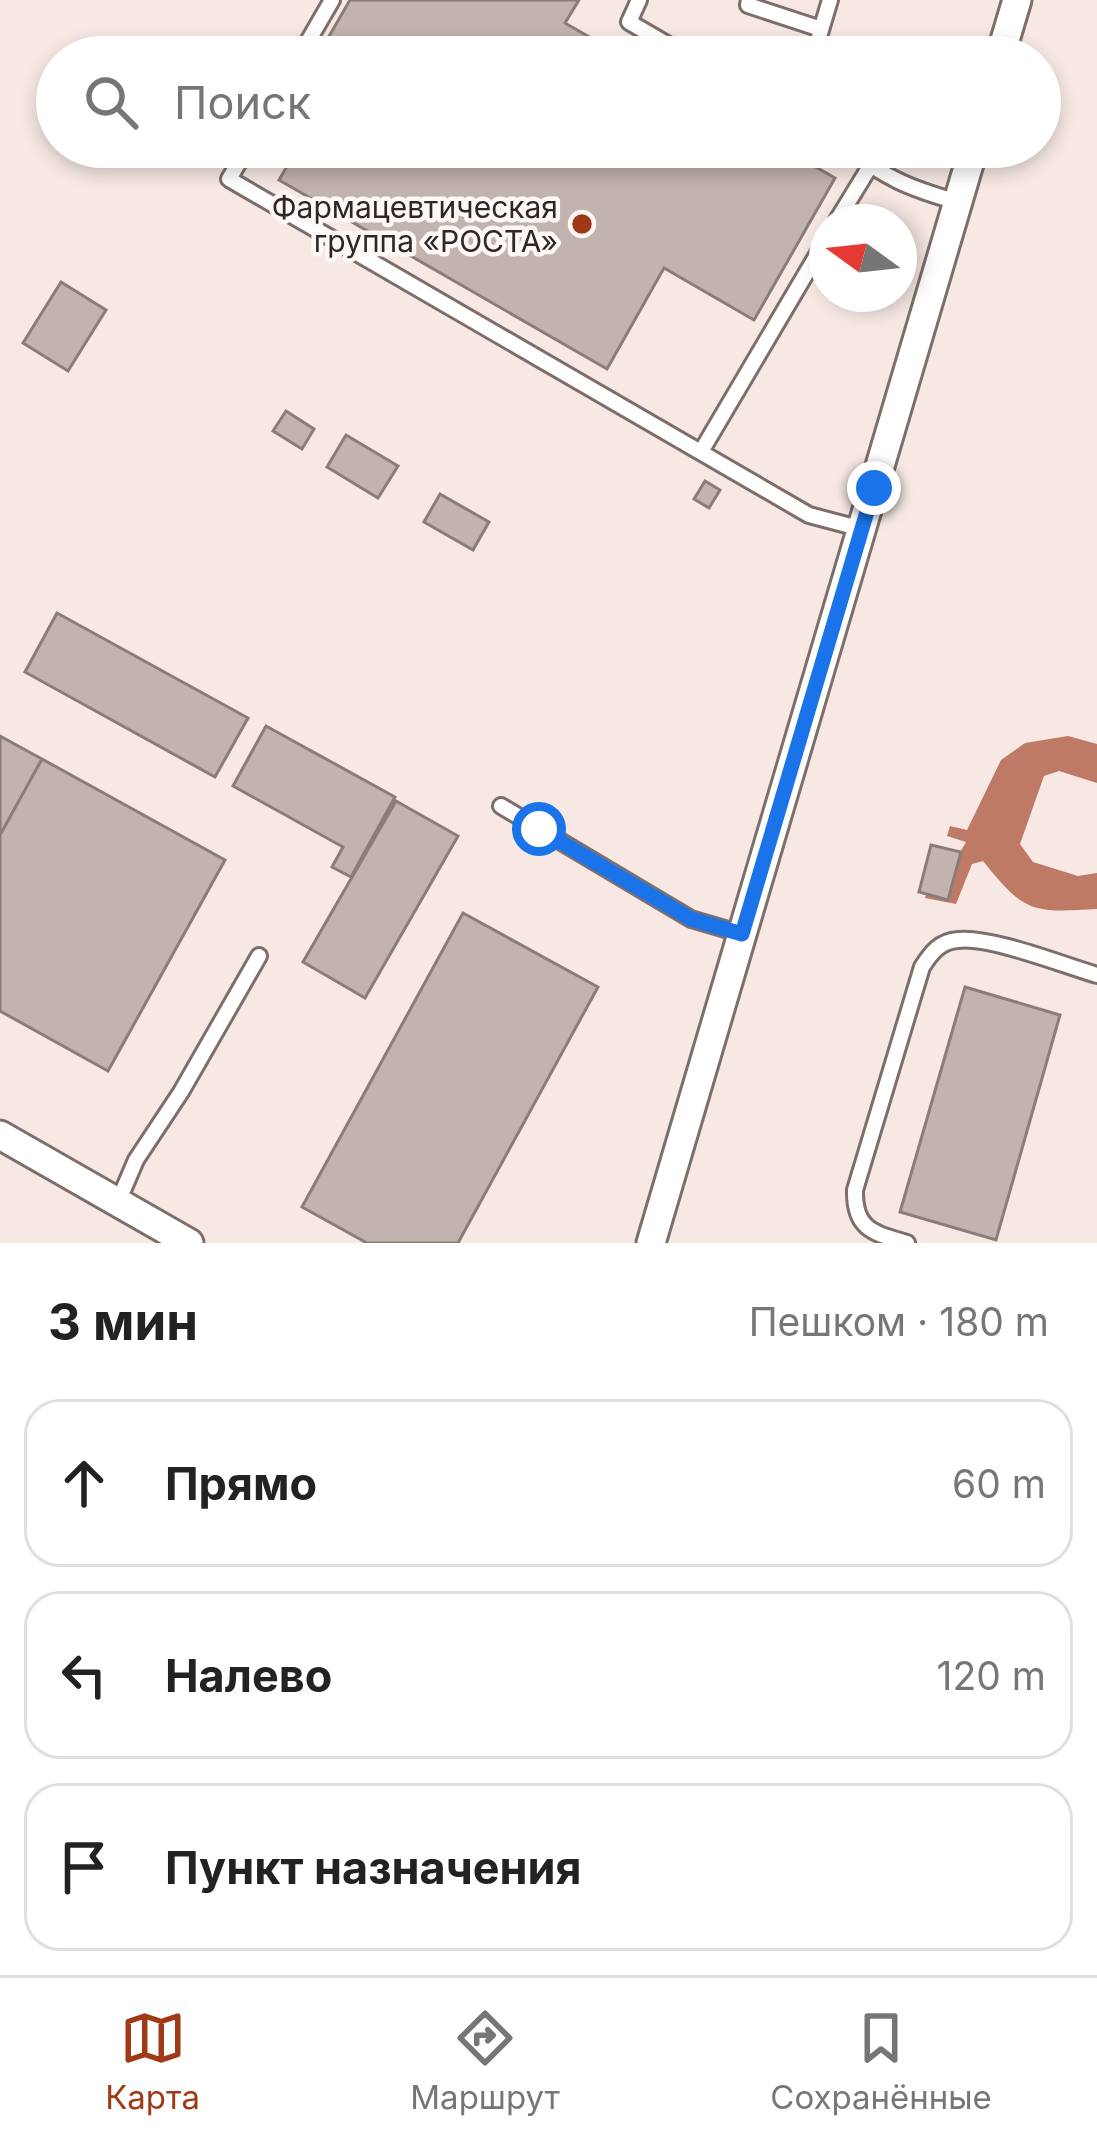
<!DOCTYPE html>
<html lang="ru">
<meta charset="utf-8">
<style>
:root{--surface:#fff;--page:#f6f6f6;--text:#222;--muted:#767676;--line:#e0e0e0;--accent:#a03916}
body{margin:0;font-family:Inter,sans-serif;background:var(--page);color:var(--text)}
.compass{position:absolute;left:809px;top:204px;width:108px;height:108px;border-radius:50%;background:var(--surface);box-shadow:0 6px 18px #0003;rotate:285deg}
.stop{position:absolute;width:36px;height:36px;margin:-27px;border:9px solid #1a73e8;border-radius:50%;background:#fff}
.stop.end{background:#1a73e8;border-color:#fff;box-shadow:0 3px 12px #0008}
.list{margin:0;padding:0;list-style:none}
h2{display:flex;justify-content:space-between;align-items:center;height:156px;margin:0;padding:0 48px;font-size:51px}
h2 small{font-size:39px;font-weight:400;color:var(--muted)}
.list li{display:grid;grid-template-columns:78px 1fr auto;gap:36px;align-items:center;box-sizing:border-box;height:168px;margin:0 24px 24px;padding:0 24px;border:3px solid var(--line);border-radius:36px}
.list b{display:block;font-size:45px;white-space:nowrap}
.list em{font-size:39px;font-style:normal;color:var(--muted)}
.icon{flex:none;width:66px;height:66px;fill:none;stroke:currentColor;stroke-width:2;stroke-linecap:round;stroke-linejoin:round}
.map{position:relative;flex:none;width:1097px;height:1243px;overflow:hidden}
.search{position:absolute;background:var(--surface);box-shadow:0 6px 18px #0003;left:36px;right:36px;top:36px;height:132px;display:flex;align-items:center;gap:30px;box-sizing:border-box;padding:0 42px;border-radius:66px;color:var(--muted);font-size:45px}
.sheet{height:732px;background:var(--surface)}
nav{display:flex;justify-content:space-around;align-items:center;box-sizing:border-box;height:168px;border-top:3px solid var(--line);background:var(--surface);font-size:33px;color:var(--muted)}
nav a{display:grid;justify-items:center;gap:6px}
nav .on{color:var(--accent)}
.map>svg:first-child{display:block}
.water{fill:#be7a65}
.building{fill:#c1b3ae;stroke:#8a7d79;stroke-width:3}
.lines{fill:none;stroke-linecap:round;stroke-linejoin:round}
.lane-casing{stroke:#7c6f6b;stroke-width:20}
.street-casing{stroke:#7c6f6b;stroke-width:33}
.lane{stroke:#fff;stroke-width:14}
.street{stroke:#fff;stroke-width:27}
.route{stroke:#1a73e8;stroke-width:15}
.poi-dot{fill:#a03916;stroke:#fdf7f6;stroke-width:4.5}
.labels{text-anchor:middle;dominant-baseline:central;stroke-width:9;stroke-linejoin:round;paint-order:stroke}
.poi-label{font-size:30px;fill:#2d2726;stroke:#fdf7f6;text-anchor:end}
</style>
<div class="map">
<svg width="1097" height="1243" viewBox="0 0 1097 1243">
<rect width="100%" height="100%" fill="#f7e8e3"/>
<path class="water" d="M1068,736L1097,744V783L1059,771L1044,776L1020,844L1033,862L1078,876L1097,873V909C1031,913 1024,912 983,861L972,864L956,904L925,898C932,873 955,864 966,842L947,836L950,826L967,830L1001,760L1025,743Z"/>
<path class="building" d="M350,0H579L565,23L624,57H317Z
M272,147H781L835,178L754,320L664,268L607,369L279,180L292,158Z
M61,282L106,310L68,371L23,343Z
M286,411L314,429L302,449L273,431Z
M346,435L398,466L378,498L327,467Z
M705,481L720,490L709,508L694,499Z
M440,494L489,522L473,550L424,522Z
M57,613L248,718L215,777L25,672Z
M266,726L395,797L351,877L332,867L343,847L233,786Z
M0,736L42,759L0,835Z
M42,759L225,860L108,1071L0,1011V835Z
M396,801L458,836L365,998L303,962Z
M931,845L961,852L948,900L919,892Z
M463,913L598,987L458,1243H367L302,1207Z
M965,987L1060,1015L996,1240L900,1212Z"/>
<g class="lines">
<defs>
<path id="lane" d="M639,0L629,22L689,57
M749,0L748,5L821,29
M299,57L332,0
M813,57L830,0
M248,147L229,179L809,515L862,529
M845,147C886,178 908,188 958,202
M836,222L869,168
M702,450L827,238
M501,806L691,919L742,934
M118,1202L136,1160L181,1092L259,956
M907,1243C874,1233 854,1230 855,1190L922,967C931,953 940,941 958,940C990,936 1063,965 1097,975"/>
<path id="street" d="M1000,57L1017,0
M0,1135L189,1243
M651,1243L974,147"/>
</defs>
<use href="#lane" class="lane-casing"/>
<use href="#street" class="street-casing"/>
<use href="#lane" class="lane"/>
<use href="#street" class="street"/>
</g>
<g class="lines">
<path class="route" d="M539,829L691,919L742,934L874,488"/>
</g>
<circle class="poi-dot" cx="582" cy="224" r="12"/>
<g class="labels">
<g class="poi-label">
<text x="558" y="207">Фармацевтическая<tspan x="558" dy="34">группа «РОСТА»</tspan></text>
</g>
</g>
</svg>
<svg class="compass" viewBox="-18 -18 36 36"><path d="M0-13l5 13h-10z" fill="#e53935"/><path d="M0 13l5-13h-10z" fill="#767676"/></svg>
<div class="stop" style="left:539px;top:829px"></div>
<div class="stop end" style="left:874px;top:488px"></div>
<div class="search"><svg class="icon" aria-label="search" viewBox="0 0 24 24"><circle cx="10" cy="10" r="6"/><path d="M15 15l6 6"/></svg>Поиск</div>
</div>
<section class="sheet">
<h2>3 мин<small>Пешком · 180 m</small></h2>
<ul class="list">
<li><svg class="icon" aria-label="ahead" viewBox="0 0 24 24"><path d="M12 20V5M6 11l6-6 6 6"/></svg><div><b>Прямо</b></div><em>60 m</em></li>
<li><svg class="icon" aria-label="left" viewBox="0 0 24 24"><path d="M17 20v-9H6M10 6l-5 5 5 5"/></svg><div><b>Налево</b></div><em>120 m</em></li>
<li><svg class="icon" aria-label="arrive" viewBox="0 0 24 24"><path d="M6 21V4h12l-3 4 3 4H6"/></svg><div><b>Пункт назначения</b></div></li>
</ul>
</section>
<nav>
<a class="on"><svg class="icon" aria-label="map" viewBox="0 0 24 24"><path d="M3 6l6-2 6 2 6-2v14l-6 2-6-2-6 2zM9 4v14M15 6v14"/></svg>Карта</a>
<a><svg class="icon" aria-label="directions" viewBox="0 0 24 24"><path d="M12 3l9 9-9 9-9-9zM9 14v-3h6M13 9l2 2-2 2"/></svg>Маршрут</a>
<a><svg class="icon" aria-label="saved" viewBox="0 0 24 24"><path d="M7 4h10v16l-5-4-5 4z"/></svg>Сохранённые</a>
</nav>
